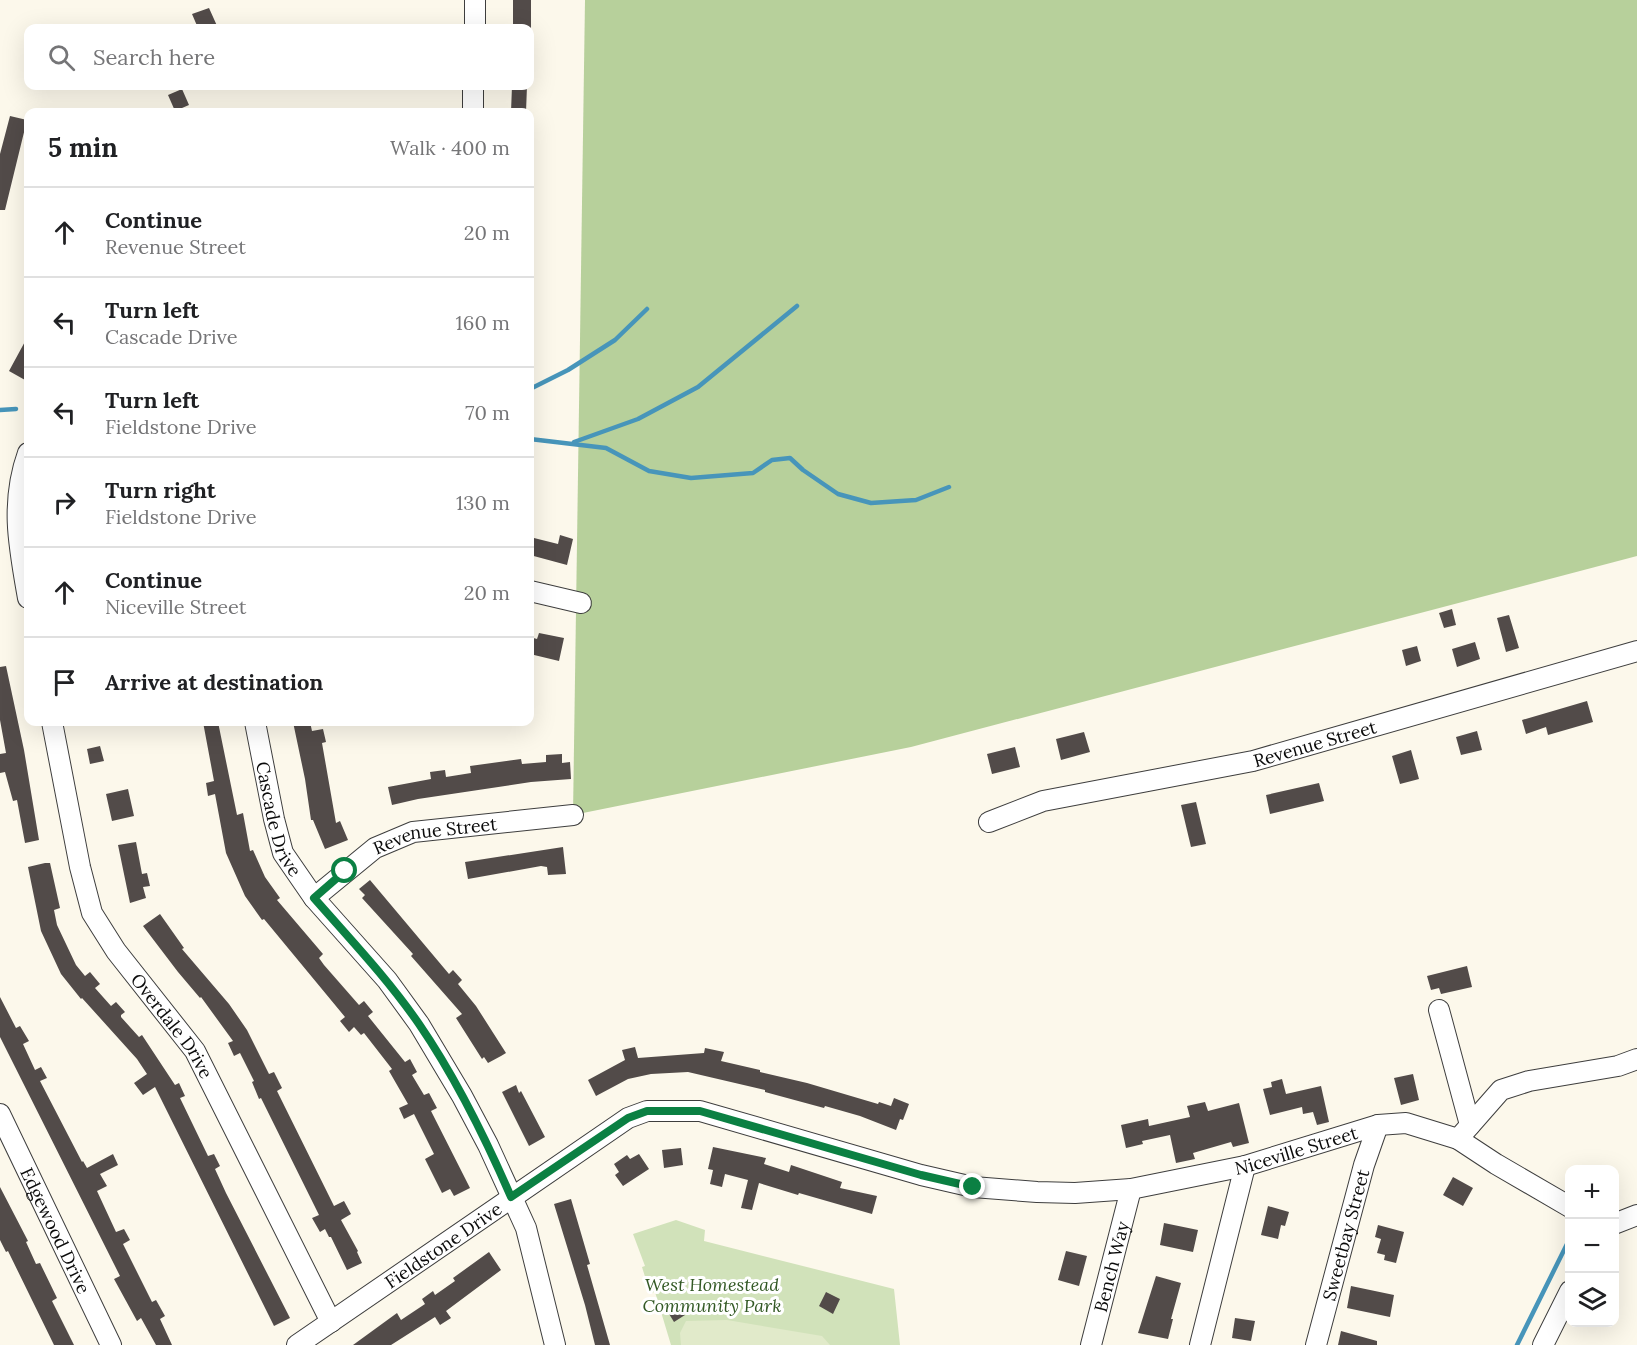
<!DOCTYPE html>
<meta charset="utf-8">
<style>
:root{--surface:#fff;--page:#f2f2f2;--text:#202124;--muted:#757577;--line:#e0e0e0}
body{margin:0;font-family:Lora,serif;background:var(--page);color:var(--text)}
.controls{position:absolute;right:18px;bottom:18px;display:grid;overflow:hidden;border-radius:12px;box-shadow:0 6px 24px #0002}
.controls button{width:54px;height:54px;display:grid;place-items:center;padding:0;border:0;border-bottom:2px solid var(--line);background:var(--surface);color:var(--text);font:30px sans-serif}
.stop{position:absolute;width:18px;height:18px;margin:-14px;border:4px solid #0b8043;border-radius:50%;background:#fff}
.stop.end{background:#0b8043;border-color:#fff;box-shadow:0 2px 6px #0008}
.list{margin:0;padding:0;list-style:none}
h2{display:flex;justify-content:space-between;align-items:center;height:78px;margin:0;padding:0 24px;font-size:26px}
h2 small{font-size:20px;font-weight:400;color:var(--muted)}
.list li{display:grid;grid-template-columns:39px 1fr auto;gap:18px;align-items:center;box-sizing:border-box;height:90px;padding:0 24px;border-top:2px solid var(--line)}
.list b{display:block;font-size:22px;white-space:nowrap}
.list p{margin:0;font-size:20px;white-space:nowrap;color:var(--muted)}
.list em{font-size:20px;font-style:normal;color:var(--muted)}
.icon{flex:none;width:33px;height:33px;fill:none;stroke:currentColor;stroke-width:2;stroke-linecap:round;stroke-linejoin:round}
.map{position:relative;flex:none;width:1637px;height:1345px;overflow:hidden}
.search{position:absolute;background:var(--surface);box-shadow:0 6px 24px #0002;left:24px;top:24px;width:510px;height:66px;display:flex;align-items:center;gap:15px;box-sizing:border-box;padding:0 21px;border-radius:12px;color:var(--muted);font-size:22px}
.panel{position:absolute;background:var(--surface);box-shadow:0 6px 24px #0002;left:24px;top:108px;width:510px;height:618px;border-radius:12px}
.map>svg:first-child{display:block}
.green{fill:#d1e2ba}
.forest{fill:#b7d09b}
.pitch{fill:#e1eaca}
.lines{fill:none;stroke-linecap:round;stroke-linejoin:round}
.stream{stroke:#4795ba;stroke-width:4.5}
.building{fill:#524b49}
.minor-casing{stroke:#3e3e3e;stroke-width:22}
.minor{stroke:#fff;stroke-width:20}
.route{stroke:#0b8043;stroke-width:8}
.labels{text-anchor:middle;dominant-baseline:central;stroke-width:6;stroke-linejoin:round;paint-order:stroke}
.street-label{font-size:18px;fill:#0b0b0b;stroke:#fff}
.park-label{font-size:18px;font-style:italic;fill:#335925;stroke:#fff}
</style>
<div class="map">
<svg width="1637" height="1345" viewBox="0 0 1637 1345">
<rect width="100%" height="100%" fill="#fcf8eb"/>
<path class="green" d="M676,1220L705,1230L704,1241L894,1289L900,1345H671L655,1292L650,1293L642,1267L645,1266L633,1234Z"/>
<path class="forest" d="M585,0H1637V556L911,747L573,815Z"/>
<path class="pitch" d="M727,1320L822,1336L830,1345H681L680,1333L686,1321Z"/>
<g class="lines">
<path class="stream" d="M530,389L568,370L615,340L647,309
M0,410L16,409
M530,439L606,448L649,471L691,478L753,473L772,460L790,458L803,470L838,494L871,503L916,500L949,487
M574,442L638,419L698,387L797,306
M1517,1345L1570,1238"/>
</g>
<path class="building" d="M513,0H531V28H513Z
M209,8L218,28H198L192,14Z
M512,86H527L526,112H511Z
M182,89L189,105L175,111L168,95Z
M10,116L27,120L5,210H0V154Z
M28,336V374L25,380L9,371Z
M560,535L573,539L567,565L530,555V537L558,544Z
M1452,609L1456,625L1444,628L1439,613Z
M1509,615L1519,648L1506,652L1497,618Z
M539,633L564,638L559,661L530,654V637L537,639Z
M1475,642L1480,659L1457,667L1452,649Z
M1417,646L1421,661L1406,666L1402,650Z
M6,666L24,750L39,840L25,843L17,800L13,801L5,772L0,773V754L6,753L0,720V667Z
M1587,701L1593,722L1548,735L1546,727L1526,734L1522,720Z
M203,722H218L237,815L243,813L250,851L253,850L265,877L280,898L277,900L323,954L319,958L324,965L359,1005L364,1001L373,1012L368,1016L405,1062L410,1059L417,1072L412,1075L424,1095L429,1093L437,1108L431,1111L470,1188L454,1196L450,1189L442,1193L425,1159L434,1154L414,1114L404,1119L399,1108L408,1104L389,1071L392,1069L364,1033L361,1035L354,1027L349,1032L340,1021L345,1017L264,919L262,920L245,896L226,853L215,794L208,796L206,783L214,781Z
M293,722H310L312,731L323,729L326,742L322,743L336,823L340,821L348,840L325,849L313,820H311L305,779Z
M1477,731L1482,750L1461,755L1456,737Z
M1084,732L1090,752L1061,760L1056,739Z
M100,746L104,761L90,764L87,749Z
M1015,747L1020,767L992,774L987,754Z
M1411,750L1419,779L1400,784L1392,756Z
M562,754V763L570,762L571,779L531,782L418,799L392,805L388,787L431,779L430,772L445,770L446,777L471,773L470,766L521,759L522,764L546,762V755Z
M1319,783L1324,801L1270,814L1266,795Z
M128,789L134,816L112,821L106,794Z
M1196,802L1206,844L1191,847L1181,805Z
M136,842L142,874L147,873L150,886L143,887L146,898L130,903L118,845Z
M563,847L566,874L548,875L547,867L541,866L468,879L465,862Z
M45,863H50L60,908L54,910L57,925L76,965L85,976L90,972L100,984L95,988L111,1006L116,1002L125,1012L121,1015V1017L139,1037L142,1035L175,1085L179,1083L185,1096L180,1098L208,1156L214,1154L220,1166L215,1169L226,1193L290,1318L274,1326L155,1087L143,1095L134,1083L147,1074L137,1059L82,998L81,999L61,974L41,931L28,867Z
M370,880L449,974L453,970L462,980L458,984L476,1006L506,1053L501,1056L488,1063L484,1057L482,1059L456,1018L462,1014L411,956L413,954L362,898L365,895L359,889Z
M160,914L184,948L182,949L229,1004L247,1030L269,1074L274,1072L282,1088L277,1091L334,1206L344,1201L351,1214L341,1220L358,1251L357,1252L362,1263L347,1270L331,1237H329L325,1229L320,1232L312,1218L319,1215L261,1098L259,1099L252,1082L254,1081L240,1053L234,1056L228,1043L233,1041L201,997L200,998L178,972L143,926Z
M1467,966L1472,987L1441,994L1439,988L1431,990L1427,976Z
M0,997L16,1028L20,1026L29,1041L23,1044L35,1070L41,1067L47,1078L40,1081L82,1162L83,1161L87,1168L113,1154L118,1165L100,1174L107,1186L97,1191L116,1232L124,1229L130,1240L123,1244L152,1302L156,1300L165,1316L160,1319L172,1345H156L141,1318L137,1321L114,1279L120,1276L0,1037Z
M635,1047L638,1058L704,1053L705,1048L724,1052L721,1061L760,1070V1072L807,1083L878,1104L879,1102L891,1106L894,1098L909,1104L903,1120L900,1119L896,1130L860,1116L825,1106L824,1108L765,1092V1090L688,1072L651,1074L628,1079L596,1096L588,1080L625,1060L622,1050Z
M1413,1074L1419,1100L1401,1105L1394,1078Z
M1282,1079L1286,1094L1321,1086L1329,1122L1317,1125L1313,1112L1303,1114L1302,1107L1270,1115L1263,1089L1272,1087L1271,1082Z
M516,1085L519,1093L521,1091L545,1137L529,1146L502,1092Z
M1205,1102L1208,1111L1239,1103L1249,1143L1233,1147L1231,1142L1193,1153L1195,1159L1176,1163L1170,1135L1142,1141L1143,1144L1126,1148L1121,1125L1148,1119L1149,1126L1190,1117L1187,1106Z
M713,1147L766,1158L764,1164L789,1172L791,1165L842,1182L840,1188L877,1196L872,1214L799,1193L798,1195L759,1183L752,1210L741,1208L748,1180L725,1174L722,1187L710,1184L713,1170L708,1169Z
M681,1148L683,1165L664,1168L662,1150Z
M639,1154L649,1169L623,1186L615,1175L619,1172L614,1164L627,1155L630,1159Z
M1453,1177L1473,1188L1463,1206L1443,1195Z
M0,1187L28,1241L26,1242L36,1264L40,1263L57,1298L52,1301L74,1345H54L8,1251L6,1252L0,1240Z
M571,1199L590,1264L587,1265L610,1345H595L585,1305L554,1204Z
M1268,1206L1289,1212L1285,1226L1281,1225L1278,1239L1261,1235Z
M1164,1223L1198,1230L1193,1252L1160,1245Z
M1378,1225L1404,1232L1396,1263L1384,1260L1385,1255L1377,1253L1381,1239L1375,1237Z
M1066,1251L1087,1256L1079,1286L1058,1280Z
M489,1252L501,1270L446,1311L451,1318L440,1325L435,1317L391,1345H353L397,1313L401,1320L425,1304L422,1299L433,1291L435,1295L455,1281L453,1278Z
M1156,1276L1181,1283L1171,1319H1173L1168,1339L1138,1333Z
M1351,1286L1394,1295L1390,1317L1347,1308Z
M826,1292L840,1299L833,1314L819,1306Z
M677,1301L685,1315L674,1322L666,1309Z
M1235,1318L1255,1321L1251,1341L1232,1338Z
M1341,1331L1377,1341V1345H1338Z"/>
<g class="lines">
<defs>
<g id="minor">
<path d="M475,28V0"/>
<path d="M473,86V112"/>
<path d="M28,453C10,503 19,547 28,598"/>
<path d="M530,591L581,603"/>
<path id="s1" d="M52,722L80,867L92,913L116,951L195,1051L331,1322"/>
<path id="s2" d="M255,722L274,819L283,853L314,898L387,980L419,1024L462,1096L488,1145L526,1228L555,1345"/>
<path id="s3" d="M989,822L1043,801L1253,761L1637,651"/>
<path id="s4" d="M314,898L375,848L413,832L573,815"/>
<path d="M1439,1010L1470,1125"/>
<path id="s5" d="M0,1114L111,1345"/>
<path d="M1458,1139L1496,1164L1570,1207"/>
<path d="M1614,1224L1637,1215"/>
<path id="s6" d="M297,1345L628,1118L647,1111H700L921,1175L973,1187L1037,1192L1075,1193L1131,1189L1245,1166L1378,1125L1406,1123L1458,1139L1501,1090L1529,1081L1618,1066L1637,1059"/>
<path id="s7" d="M1091,1345L1131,1189"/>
<path d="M1200,1345L1245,1166"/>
<path id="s8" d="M1316,1345L1364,1165L1378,1125"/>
<path d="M1543,1345L1570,1291"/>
</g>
</defs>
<use href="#minor" class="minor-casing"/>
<use href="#minor" class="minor"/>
</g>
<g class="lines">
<path class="route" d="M345,871L314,898C350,939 388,979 419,1024C456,1078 485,1137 511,1197L628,1118L647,1111H700L921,1175L973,1187"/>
</g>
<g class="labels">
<g class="street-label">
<text stroke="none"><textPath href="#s3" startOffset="336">Revenue Street</textPath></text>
<text stroke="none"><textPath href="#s2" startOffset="100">Cascade Drive</textPath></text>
<text stroke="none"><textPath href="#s4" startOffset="141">Revenue Street</textPath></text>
<text stroke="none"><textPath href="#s1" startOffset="334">Overdale Drive</textPath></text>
<text stroke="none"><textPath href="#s6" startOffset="1086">Niceville Street</textPath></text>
<text stroke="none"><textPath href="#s5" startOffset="129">Edgewood Drive</textPath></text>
<text stroke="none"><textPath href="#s8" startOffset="114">Sweetbay Street</textPath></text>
<text stroke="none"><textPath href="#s6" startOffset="177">Fieldstone Drive</textPath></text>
<text stroke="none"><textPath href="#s7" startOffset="81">Bench Way</textPath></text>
</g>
<g class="park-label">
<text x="712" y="1284">West Homestead<tspan x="712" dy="21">Community Park</tspan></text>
</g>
</g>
</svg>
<div class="controls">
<button>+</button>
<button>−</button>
<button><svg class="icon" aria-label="layers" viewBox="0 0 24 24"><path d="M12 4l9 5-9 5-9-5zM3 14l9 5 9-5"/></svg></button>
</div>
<div class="stop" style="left:345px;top:871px"></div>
<div class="stop end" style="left:973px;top:1187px"></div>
<div class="search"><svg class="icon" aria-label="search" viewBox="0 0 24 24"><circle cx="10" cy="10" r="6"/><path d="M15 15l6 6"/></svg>Search here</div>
<section class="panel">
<h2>5 min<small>Walk · 400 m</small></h2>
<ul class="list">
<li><svg class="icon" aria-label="ahead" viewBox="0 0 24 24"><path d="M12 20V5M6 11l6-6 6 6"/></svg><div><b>Continue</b><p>Revenue Street</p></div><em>20 m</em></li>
<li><svg class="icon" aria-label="left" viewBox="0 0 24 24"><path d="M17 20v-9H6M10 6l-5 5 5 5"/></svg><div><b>Turn left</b><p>Cascade Drive</p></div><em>160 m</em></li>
<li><svg class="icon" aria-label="left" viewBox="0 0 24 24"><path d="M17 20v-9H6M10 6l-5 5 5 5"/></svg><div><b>Turn left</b><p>Fieldstone Drive</p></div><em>70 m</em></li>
<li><svg class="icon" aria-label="right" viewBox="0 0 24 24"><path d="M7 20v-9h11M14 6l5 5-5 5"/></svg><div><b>Turn right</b><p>Fieldstone Drive</p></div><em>130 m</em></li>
<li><svg class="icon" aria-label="ahead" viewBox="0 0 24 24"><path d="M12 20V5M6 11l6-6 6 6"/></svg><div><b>Continue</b><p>Niceville Street</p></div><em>20 m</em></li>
<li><svg class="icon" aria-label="arrive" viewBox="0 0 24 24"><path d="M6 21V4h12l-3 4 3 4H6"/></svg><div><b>Arrive at destination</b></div></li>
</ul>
</section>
</div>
